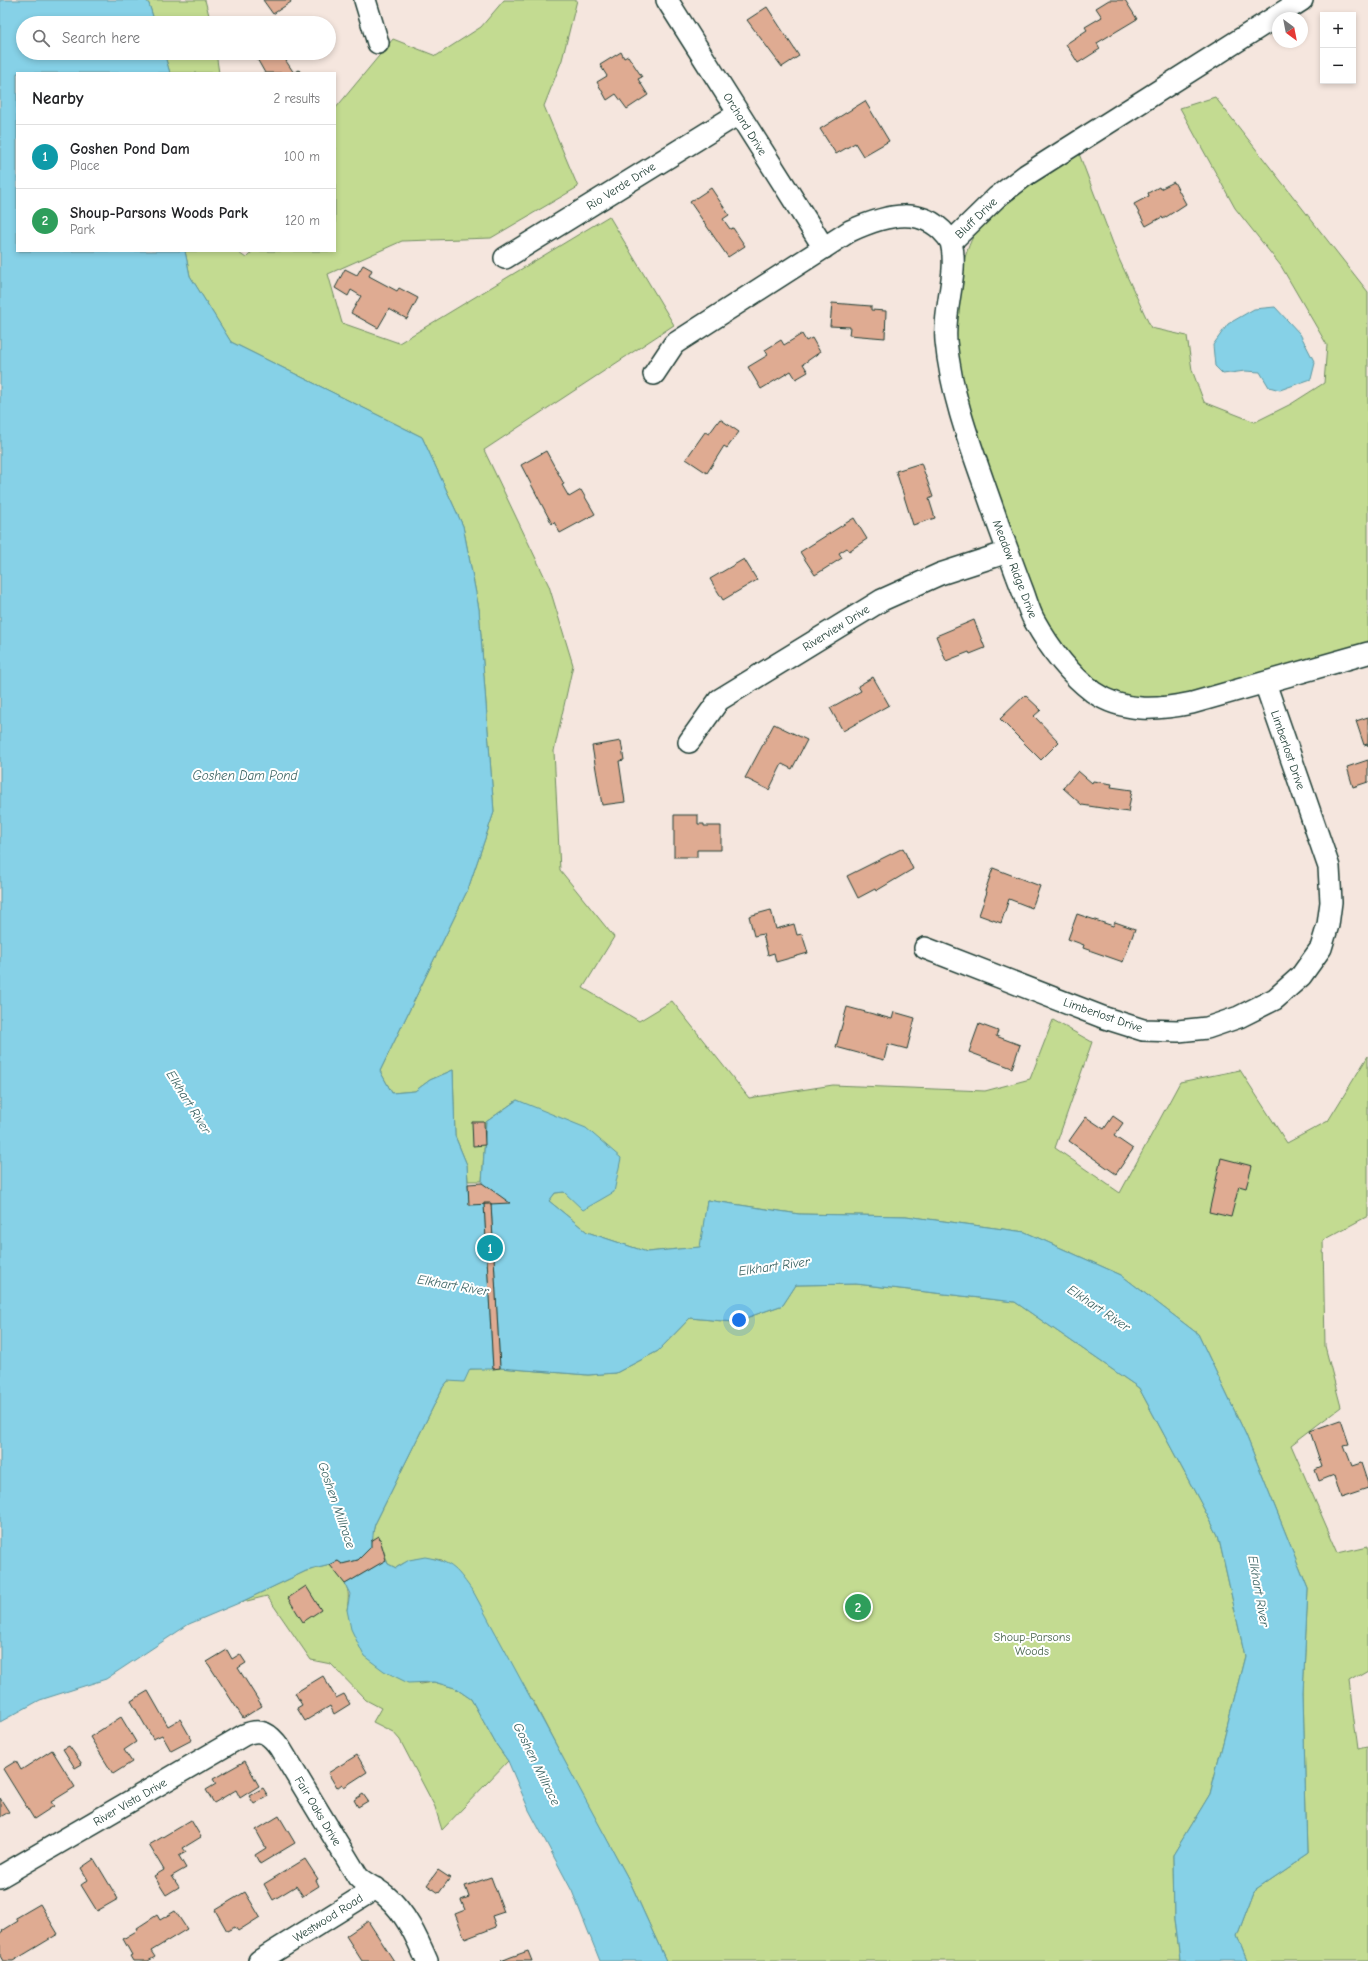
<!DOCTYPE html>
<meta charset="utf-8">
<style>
:root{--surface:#fff;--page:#f2f2f2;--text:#202124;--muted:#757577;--line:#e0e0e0;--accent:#1f3d34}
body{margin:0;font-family:"Comic Neue",sans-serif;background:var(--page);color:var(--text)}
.controls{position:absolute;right:12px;top:12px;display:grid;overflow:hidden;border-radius:0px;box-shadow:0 2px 6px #0003}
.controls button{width:36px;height:36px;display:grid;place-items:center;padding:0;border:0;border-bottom:1px solid var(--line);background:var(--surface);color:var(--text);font:20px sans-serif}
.compass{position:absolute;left:1272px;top:12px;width:36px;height:36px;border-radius:50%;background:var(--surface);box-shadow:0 2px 6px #0003;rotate:148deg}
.you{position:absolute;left:739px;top:1320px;width:14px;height:14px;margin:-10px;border:3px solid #fff;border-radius:50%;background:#1a73e8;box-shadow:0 0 0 6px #1a73e833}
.badge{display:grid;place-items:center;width:26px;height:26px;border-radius:50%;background:var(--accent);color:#fff;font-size:13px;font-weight:700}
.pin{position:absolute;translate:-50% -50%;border:2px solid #fff;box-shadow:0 1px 4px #0006}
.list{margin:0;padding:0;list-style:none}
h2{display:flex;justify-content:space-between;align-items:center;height:52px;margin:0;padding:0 16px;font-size:17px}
h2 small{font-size:13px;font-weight:400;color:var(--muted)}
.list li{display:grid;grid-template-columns:26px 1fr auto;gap:12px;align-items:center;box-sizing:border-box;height:64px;padding:0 16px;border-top:1px solid var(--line)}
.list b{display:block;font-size:15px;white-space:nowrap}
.list p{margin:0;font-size:13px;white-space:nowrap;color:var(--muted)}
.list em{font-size:13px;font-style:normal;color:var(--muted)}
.icon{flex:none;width:22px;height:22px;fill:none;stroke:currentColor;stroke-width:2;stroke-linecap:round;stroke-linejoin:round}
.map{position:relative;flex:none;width:1368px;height:1961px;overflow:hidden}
.search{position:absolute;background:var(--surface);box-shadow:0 2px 6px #0003;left:16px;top:16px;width:320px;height:44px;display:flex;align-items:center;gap:10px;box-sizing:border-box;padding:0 14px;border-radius:22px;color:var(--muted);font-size:15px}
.panel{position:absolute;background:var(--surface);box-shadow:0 2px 6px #0003;left:16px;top:72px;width:320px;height:180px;border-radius:0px}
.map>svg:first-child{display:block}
.green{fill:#c3db91;stroke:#718c62}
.water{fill:#86d1e7;stroke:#5d969f}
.building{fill:#dfab92;stroke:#1f3d34}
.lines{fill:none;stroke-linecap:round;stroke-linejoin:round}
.minor-casing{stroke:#1f3d34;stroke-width:24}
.minor{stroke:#fff;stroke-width:21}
.labels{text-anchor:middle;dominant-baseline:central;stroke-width:4;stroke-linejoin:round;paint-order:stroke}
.street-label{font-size:12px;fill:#1f3d34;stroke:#fff}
.park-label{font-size:12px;fill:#48644b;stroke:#fff}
.water-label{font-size:13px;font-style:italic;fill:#396261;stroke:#fff}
</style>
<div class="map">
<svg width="1368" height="1961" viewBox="0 0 1368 1961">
<rect width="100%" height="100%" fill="#f5e6de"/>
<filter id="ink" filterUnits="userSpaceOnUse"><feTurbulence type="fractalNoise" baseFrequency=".025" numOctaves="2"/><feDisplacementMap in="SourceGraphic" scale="8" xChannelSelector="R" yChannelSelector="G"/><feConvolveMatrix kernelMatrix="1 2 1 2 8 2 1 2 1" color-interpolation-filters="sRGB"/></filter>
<g filter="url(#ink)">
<path class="green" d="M146,0H205L211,23H155L149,4Z
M504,0H577L562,60L544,106L578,187L491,238L402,241L328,274L342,323L399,343L609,216L674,325L484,450L549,586L573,665L554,751L560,870L614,937L583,988L639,1021L672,1001L749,1098L833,1085L985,1091L1030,1079L1053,1020L1092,1042L1055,1148L1120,1193L1180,1082L1240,1070L1287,1143L1328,1121L1368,1056V1216L1323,1240L1325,1346L1341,1407L1291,1445L1338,1553L1368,1546V1670L1349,1681L1358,1751L1368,1749V1961H1247L1237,1936L1254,1891L1307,1855L1303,1693L1308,1589L1246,1435L1198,1334L1121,1275L1025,1232L906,1216L799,1214L707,1200L701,1247L647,1252L587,1232L549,1201L555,1193L564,1192L523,1103L517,1100L486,1122L482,1181H468L467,1165L455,1136L453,1070L430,1080L415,1091L392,1093L380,1071L468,889L494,812L479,609L463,526L422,437L231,342L190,276L185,251H236L246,258L253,251H335V109L393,39L436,56L481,27Z
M164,53H216L219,73H170Z
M1215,97L1368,292V644L1179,696C1142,700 1113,698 1083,672C1066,657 1053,634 1042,614C1037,605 1034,595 1030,585C1019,558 1009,530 1000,502C982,449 956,392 955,335C955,306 960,260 974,235C996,199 1044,174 1078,151L1119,259L1151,328L1187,336L1192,370L1204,402L1255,422L1291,404L1324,383L1327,345L1281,266L1235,208L1180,108Z
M856,1284L1015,1302L1139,1388L1218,1535L1245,1656L1210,1794L1173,1855L1174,1919L1179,1961H666L630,1882L577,1785L533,1701L442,1560C424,1557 411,1557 396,1568L388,1564L379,1537L371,1541L375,1524L443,1387L448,1381L470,1369L500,1368L588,1375L616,1373L658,1351L690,1318L734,1322L783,1305L796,1285Z
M330,1565C346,1584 351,1585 347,1610L420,1684L434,1682L455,1688L471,1699L496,1744L508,1761L442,1830L435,1807L400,1740L393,1732L373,1722L381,1708L366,1700L331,1664L311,1660L267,1596L239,1603L306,1571Z"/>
<path class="water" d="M0,0H146L149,4L155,23H23V53H164L170,73H17V251H185L190,276L231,342L422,437L463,526L479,609L494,812L468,889L380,1071L392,1093L415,1091L430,1080L453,1070L455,1136L467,1165L469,1204L484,1203L493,1369H470L464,1382L448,1381L443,1387L375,1524C372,1531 374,1540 371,1547C366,1559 353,1562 342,1564L337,1561L330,1565L306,1571L239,1603L189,1624L106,1679L40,1700L0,1722Z
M1275,307L1300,334L1315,363L1311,379L1280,390L1269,387L1260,372L1245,371L1223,374L1215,366L1213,345L1228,324L1254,309Z
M517,1100L586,1128L621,1158L614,1192L583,1210L564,1192L555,1193L549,1201L587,1232L647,1252L700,1247L707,1200L799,1214L906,1216L1025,1232L1121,1275L1198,1334L1246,1435L1308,1589L1303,1693L1307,1855L1254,1891L1237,1936L1247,1961H1179L1174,1919L1173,1855L1210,1794L1245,1656L1218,1535L1139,1388L1015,1302L856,1284L796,1285L783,1305L734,1322L690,1318L658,1351L616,1373L588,1375L500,1368L491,1203L482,1183L486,1122Z
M425,1557C454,1562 457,1570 474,1593L630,1882L666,1961H600L572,1891L529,1810L508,1761L496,1744L471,1699L455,1688L434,1682L408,1683L384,1671L364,1656L351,1629L347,1610L350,1594L345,1584L386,1560L388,1564L396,1568L409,1560Z"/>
<path class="building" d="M263,0H290L291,2L273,14Z
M1109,0H1125L1137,19L1097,43L1100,49L1078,63L1066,44L1087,30L1085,27L1102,17L1096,8Z
M767,7L799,56L782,67L747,20Z
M621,52L624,58L628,56L642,77L638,79L648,95L627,109L616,94L607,100L597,82L607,76L600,65Z
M263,53H298L286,61L294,73L299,70L301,73H265L256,57Z
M865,101L889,141L863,156L855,143L836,154L820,129Z
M1174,182L1186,204L1163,219L1162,217L1146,226L1134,204L1149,196L1148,193L1159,187L1160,189Z
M711,188L729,215L723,219L730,229L733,228L745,246L728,257L690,202Z
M363,265L372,270L369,276L397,291L399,288L418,298L407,319L389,309L378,328L351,313L361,296L351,290L348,296L335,288L345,269L357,275Z
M832,303L871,306V310L886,311L885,338L849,335L850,327L830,326Z
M802,334L806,341L812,338L820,352L803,364L808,372L796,379L791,371L761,389L748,367L768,355L765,350L781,340L784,345Z
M720,419L739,432L727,448L724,446L707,473L686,459L705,432L709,434Z
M546,451L564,484L562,485L569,497L581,490L595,514L560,533L554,522L552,524L521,465Z
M921,463L933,497L929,499L935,518L913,525L896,471Z
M854,518L867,539L849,551L847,548L839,553L842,558L815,575L800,552Z
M744,559L757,580L723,600L710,579Z
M974,620L985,648L970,654L969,652L946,661L936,636Z
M873,677L889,705L843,731L830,708L861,691L858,686Z
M1025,695L1041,710L1034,716L1059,742L1041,760L1000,719Z
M1368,717V746L1367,744L1364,745L1356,721Z
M774,724L807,740L792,769L782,764L769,790L745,778Z
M621,741L624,760L619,761L625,802L602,805L592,746Z
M1368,760V782L1353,787L1347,767Z
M1078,771L1092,783L1093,781L1112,784L1111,787L1132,790L1128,812L1082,805L1063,788Z
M674,815H698V824H704V826H721V850H697V857H674Z
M903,848L913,869L876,891L875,889L858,898L847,876Z
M993,868L1040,886L1032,908L1009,899L1001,923L979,915L987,892L985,891Z
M771,910L776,929L794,924L797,935L802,934L808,953L776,962L774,953L768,955L763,934L754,936L749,916Z
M1077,914L1113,926L1115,922L1135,929L1123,962L1083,948L1084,945L1068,939Z
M847,1007L892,1019L894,1012L915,1018L907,1049L888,1044L884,1060L836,1047Z
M979,1024L998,1031L996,1036L1020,1045L1012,1068L969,1052Z
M1113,1116L1123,1123L1114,1136L1133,1149L1116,1174L1069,1141L1086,1117L1104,1129Z
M472,1122H484L485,1145L473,1146Z
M1221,1158L1252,1166L1246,1188L1239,1186L1231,1217L1209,1212Z
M482,1183L510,1203L469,1205L468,1184Z
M484,1203H491L500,1368L493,1369Z
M1341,1420L1349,1444L1344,1445L1352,1466L1361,1463L1368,1484V1489L1341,1498L1334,1475L1319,1481L1315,1470L1322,1467L1310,1431Z
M379,1536L386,1560L345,1584L330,1565L338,1561L342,1564L358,1560L371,1547V1541Z
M306,1586L321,1610L303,1622L288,1598Z
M227,1650L232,1659L240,1654L246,1663L238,1668L262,1706L243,1718L207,1662Z
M323,1676L336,1698L344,1694L350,1704L334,1714L330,1706L305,1721L297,1708L302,1705L295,1693Z
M148,1691L168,1726L180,1719L192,1740L171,1751L162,1735L153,1739L131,1701Z
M121,1717L136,1742L124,1750L132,1762L113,1774L90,1737Z
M69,1746L82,1764L75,1768L63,1749Z
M52,1750L75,1787L51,1802L54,1806L34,1819L3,1769L16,1761L21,1770Z
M357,1755L367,1772L344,1787L342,1784L337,1788L328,1773Z
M245,1761L259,1786L240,1798L236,1790L214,1803L206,1790L216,1784L213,1779Z
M263,1788L268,1796L254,1804L249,1796Z
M363,1794L368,1801L358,1807L354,1800Z
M0,1798L9,1812L0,1817Z
M279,1816L295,1843L260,1864L255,1855L266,1848L256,1830Z
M191,1820L201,1837L183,1848L186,1852L179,1856L186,1868L172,1876L179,1887L166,1895L154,1876L164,1870L149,1845Z
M94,1859L118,1899L97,1911L81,1885L88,1880L81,1868Z
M305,1859L318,1879L316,1880L319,1886L303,1896L296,1886L273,1900L264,1884Z
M438,1870L450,1878L439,1893L427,1885Z
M491,1877L504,1912L492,1916L496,1927L465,1939L455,1914L465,1910L461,1900L469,1897L465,1886Z
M245,1892L260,1917L238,1931L235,1927L227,1931L215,1910Z
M40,1904L58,1934L13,1961H3L0,1956V1934L3,1932L2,1931L18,1921L16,1918Z
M175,1911L187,1929L151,1951L155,1957L148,1961H133L130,1956L132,1955L123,1939L138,1930L137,1928L157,1915L160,1920Z
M368,1921L394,1961H362L346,1936Z
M528,1951L532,1961H501L511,1957Z"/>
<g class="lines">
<defs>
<path id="minor" d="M365,0L378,43
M667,0L824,248
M951,242C959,273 943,309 946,341C952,405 978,464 998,524C1006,546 1014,568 1022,589C1026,599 1029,611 1034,620C1049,647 1068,673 1093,692C1123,713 1158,710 1192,703L1368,653
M505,258L738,114
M654,374L674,344L850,231C885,215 926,203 951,242L997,197L1026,175L1302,0
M689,742L719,700L882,600L940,574L1008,552
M925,948L1105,1018L1143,1030L1178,1031L1207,1028L1239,1017L1275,999L1301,976L1321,948L1328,925L1331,902L1329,867L1265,683
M0,1877L244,1735C261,1727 270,1734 280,1748L358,1877C366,1885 377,1888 386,1896C406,1913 417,1938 427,1961
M259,1961L376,1888"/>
</defs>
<use href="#minor" class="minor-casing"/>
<use href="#minor" class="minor"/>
</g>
</g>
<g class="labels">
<g class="street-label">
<text transform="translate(745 124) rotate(58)">Orchard Drive</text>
<text transform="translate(621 186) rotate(-32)">Rio Verde Drive</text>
<text transform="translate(976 218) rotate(-44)">Bluff Drive</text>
<text transform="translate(1015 569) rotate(69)">Meadow Ridge Drive</text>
<text transform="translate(836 628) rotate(-32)">Riverview Drive</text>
<text transform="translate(1288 750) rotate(71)">Limberlost Drive</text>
<text transform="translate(1103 1015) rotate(19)">Limberlost Drive</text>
<text transform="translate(130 1802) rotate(-30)">River Vista Drive</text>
<text transform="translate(318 1811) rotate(59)">Fair Oaks Drive</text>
<text transform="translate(328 1918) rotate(-32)">Westwood Road</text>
</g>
<g class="park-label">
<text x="1032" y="1637">Shoup-Parsons<tspan x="1032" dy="14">Woods</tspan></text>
</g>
<g class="water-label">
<text x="245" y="775">Goshen Dam Pond</text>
<text transform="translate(189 1102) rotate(58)">Elkhart River</text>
<text transform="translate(774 1266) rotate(-8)">Elkhart River</text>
<text transform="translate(453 1285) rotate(10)">Elkhart River</text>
<text transform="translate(1099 1308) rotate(34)">Elkhart River</text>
<text transform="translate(337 1505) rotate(71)">Goshen Millrace</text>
<text transform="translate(1259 1591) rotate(80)">Elkhart River</text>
<text transform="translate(537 1764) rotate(64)">Goshen Millrace</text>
</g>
</g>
</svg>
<div class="controls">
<button>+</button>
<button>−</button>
</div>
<svg class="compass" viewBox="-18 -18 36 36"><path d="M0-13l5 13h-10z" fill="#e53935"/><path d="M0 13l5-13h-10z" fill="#757577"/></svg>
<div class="you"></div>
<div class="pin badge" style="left:490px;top:1248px;background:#0f9aa8">1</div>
<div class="pin badge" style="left:858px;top:1607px;background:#2e9e5b">2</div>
<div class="search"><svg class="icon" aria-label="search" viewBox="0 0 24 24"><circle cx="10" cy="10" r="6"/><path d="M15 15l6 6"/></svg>Search here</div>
<section class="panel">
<h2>Nearby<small>2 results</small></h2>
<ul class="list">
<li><span class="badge" style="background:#0f9aa8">1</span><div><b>Goshen Pond Dam</b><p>Place</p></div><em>100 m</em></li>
<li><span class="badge" style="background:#2e9e5b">2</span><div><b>Shoup-Parsons Woods Park</b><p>Park</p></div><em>120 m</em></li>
</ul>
</section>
</div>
